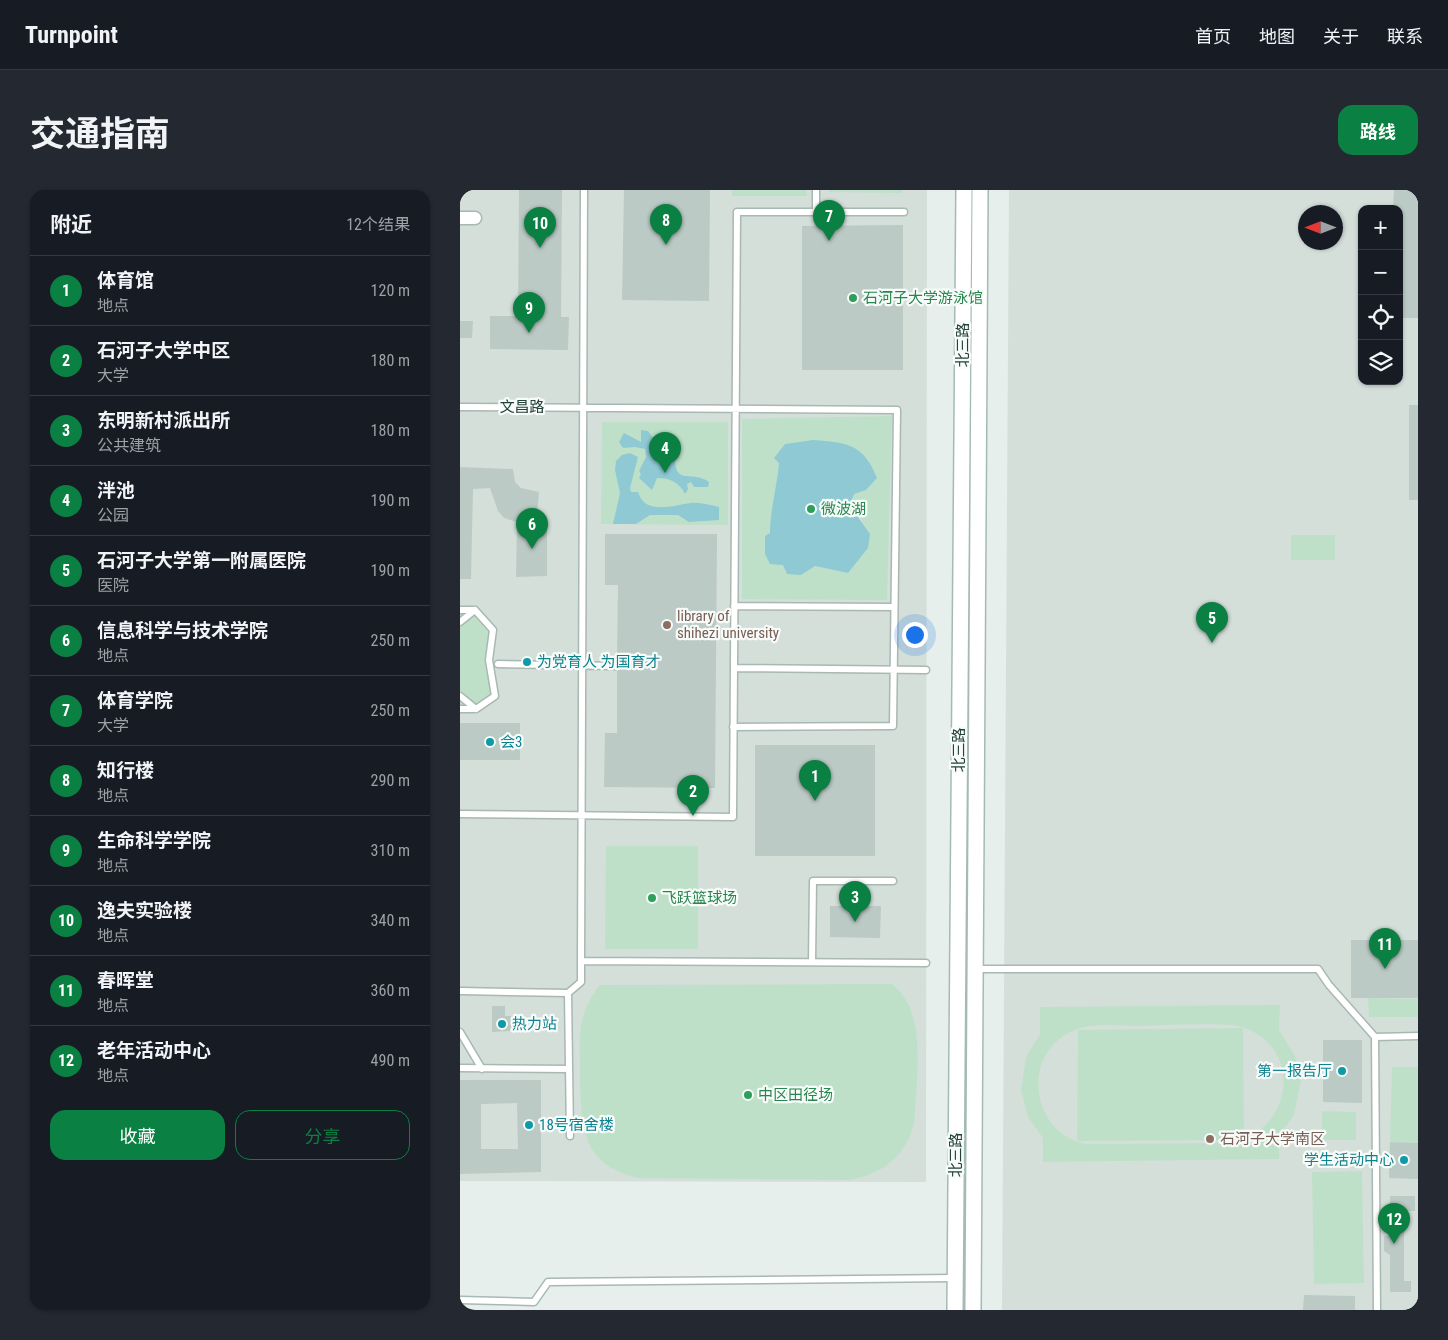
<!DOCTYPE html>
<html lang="zh">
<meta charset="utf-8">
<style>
:root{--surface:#171b24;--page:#242831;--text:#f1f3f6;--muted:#9ea1a6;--line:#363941;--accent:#0b8043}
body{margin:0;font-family:"Roboto Condensed","Noto Sans SC",sans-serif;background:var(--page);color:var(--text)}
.controls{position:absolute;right:15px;top:15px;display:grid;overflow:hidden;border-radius:10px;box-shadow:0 1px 4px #0004}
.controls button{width:45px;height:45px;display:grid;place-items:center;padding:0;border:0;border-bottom:1px solid var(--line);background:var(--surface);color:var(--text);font:25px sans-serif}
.compass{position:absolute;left:838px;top:15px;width:45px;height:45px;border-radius:50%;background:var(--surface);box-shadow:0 1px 4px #0004;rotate:270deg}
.you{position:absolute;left:454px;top:444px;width:18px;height:18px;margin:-12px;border:4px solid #fff;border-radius:50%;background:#1a73e8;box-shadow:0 0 0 8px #1a73e833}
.badge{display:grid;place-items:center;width:32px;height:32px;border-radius:50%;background:var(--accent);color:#fff;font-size:16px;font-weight:700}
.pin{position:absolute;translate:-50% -41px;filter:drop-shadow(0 1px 2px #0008)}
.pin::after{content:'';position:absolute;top:26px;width:18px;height:15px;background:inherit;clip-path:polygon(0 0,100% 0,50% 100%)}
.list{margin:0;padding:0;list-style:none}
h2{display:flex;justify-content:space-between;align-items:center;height:65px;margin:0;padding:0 20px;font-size:21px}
h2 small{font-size:16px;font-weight:400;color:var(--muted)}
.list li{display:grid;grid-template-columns:32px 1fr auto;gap:15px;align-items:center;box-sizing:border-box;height:70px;padding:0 20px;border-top:1px solid var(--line)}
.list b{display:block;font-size:19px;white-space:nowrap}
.list p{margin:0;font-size:16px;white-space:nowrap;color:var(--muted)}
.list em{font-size:16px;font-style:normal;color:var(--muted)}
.actions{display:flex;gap:10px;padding:15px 20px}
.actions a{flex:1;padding:11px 0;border:1px solid var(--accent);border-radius:15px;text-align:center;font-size:18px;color:var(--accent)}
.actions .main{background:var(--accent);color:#fff}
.icon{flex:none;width:28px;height:28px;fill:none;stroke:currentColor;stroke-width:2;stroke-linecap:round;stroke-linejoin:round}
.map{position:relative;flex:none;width:958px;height:1120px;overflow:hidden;border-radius:15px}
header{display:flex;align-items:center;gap:30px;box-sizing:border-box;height:70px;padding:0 25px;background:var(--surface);border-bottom:1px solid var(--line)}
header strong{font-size:24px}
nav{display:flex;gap:28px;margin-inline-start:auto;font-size:18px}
.intro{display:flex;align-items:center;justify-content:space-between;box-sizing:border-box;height:120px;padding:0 30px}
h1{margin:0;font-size:35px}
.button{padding:12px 22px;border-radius:15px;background:var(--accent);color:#fff;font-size:18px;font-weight:700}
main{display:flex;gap:30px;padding:0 30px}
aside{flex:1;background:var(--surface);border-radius:15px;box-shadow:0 1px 4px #0004}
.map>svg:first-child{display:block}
.built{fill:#d4dfda;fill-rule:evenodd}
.green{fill:#bfe0c8;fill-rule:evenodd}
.water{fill:#8ec9d4}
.building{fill:#bbcac4;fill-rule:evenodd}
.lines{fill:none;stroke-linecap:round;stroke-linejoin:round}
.lane-casing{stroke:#a8b8b2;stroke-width:9}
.street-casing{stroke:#a8b8b2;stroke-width:15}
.secondary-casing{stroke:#a4bbb3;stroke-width:18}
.lane{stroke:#fff;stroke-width:6}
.street{stroke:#fff;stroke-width:12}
.secondary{stroke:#fff;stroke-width:15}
.leisure-dot{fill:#2e9e5b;stroke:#f7fbf9;stroke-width:2}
.education-dot{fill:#8d6e63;stroke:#f7fbf9;stroke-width:2}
.culture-dot{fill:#0f9aa8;stroke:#f7fbf9;stroke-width:2}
.labels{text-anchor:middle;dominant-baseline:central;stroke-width:4.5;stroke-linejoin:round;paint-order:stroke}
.leisure-label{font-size:15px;fill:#27864d;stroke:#f7fbf9;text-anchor:start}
.street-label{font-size:15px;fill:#24423a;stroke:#f7fbf9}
.education-label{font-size:15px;fill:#785e54;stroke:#f7fbf9;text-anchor:start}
.culture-label{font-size:15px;fill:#0d838f;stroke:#f7fbf9;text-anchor:start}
</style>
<header>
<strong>Turnpoint</strong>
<nav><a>首页</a><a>地图</a><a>关于</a><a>联系</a></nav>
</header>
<div class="intro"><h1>交通指南</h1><a class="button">路线</a></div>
<main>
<aside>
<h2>附近<small>12个结果</small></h2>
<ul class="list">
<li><span class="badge">1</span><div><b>体育馆</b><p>地点</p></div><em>120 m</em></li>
<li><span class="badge">2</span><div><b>石河子大学中区</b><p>大学</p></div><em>180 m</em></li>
<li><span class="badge">3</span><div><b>东明新村派出所</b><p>公共建筑</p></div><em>180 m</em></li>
<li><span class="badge">4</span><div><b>泮池</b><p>公园</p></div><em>190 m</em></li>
<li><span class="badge">5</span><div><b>石河子大学第一附属医院</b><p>医院</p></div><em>190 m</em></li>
<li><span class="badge">6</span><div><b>信息科学与技术学院</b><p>地点</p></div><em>250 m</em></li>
<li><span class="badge">7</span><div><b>体育学院</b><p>大学</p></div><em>250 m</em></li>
<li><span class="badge">8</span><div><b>知行楼</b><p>地点</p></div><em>290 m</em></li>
<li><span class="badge">9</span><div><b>生命科学学院</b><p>地点</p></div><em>310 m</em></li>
<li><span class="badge">10</span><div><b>逸夫实验楼</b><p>地点</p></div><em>340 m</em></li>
<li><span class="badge">11</span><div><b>春晖堂</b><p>地点</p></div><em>360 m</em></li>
<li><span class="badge">12</span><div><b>老年活动中心</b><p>地点</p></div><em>490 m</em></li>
</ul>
<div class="actions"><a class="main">收藏</a><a>分享</a></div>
</aside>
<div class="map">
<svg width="958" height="1120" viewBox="0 0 958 1120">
<rect width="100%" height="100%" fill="#e6efeb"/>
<path class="built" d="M0,0H467L466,992L0,991Z
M549,0H958V1120H542ZM902,19H939V191H902ZM846,22H876V52H846Z"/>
<path class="green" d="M272,0H346L347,6H272Z
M369,0H442V3L369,2Z
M432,226L427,410L282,409V229ZM314,268L406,300L394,304L390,317L401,328L408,357L388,383L355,376L341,385L323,375L305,346L310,343C310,319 317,297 319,273Z
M142,232H268V335L141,334Z
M831,345H875V370H831Z
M0,420L19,425L29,443V470L35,506L16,519H0Z
M146,656H238V759H145Z
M432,794C468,822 456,885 455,925C452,962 422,987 386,990L179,988C120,975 121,935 120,885C120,848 116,824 140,795Z
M908,808L958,809V827H909Z
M820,815L819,840L835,866L841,891L834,925L819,946V969L583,972V948L568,927L561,900L566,867L580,844V817ZM772,835C835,845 841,921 786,949H784L783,838L618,840L617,951L782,950L770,953L626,954C603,949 588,935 581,912C572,883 586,851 615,840C633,833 656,836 676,836C708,835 740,833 772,835Z
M932,877H958V953L930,952Z
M862,921L896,922V950H862Z
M902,981L904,1093L854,1094L852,982Z"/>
<path class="water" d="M181,240L188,241L199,256L208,258L212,252L216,255C210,301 231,278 249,292L248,297H234L231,292L227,294L228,299L225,304C219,292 210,288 197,288L192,300L179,288L181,284L179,281L186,267L185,259L175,257L163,258L159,252L164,243L181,252Z
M353,250C387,253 403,253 417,288L406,300L394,304L390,316L410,344L408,358L388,383L355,376L341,385L327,384L323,375L310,374L305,364V346L310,343C310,319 317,297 319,273L314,268L325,254Z
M170,263L178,267L170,298L171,302H178C185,326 214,315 231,313C240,312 250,315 259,317V330L229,332L218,325H190L176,334H153L160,303L155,280L156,271L162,265Z"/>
<path class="building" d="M59,0H102L101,127H109L108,160L30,159V126H58Z
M164,0H250L249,111L162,110Z
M934,0H958V128H939V19H933Z
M443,35V180H342V36Z
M0,131H13L12,148H0Z
M949,215H958V310H949Z
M0,277L53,279L55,292L61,298L79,302L77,326H87V386L56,387L57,332L44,328L38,321L30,298L13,299L11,389H0Z
M145,344H257L255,598L144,597L145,543H157V481L162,476L157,471L158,395H145Z
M0,533H60V570H0Z
M295,555H415V666H295Z
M370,716H421L420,748L370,747Z
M891,750H958V808H891Z
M32,816H45V826H51L52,841L32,842Z
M863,850H902V913L863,912Z
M0,890H81V982L0,984ZM57,913L58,959H21V914Z
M930,952L958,953V989L929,988Z
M930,1006H955V1021H944V1091H951V1102H930V1065L924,1061V1046H930Z
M844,1105L895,1106V1120H843Z"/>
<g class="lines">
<defs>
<path id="lane" d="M356,0V22
M0,217L437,220L433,536L273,537
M274,416L434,417
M0,420H15L33,440L29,470L35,506L16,519H0
M0,432L15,420
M38,474L157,476
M274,478L466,480
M0,506L16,519
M0,624L273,627L277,22H444
M121,771L466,773
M352,772L353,691H433
M516,779H858L869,795L915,847L958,846
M0,801L108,803
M0,842L22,879
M915,847L917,1120
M0,878L109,879
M110,946L108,803L121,792V771L124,0
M0,1110L74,1112L88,1092L495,1088"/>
<path id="street" d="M0,28H15"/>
<path id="secondary" d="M495,1120L504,0
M513,1120L520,0"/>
</defs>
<use href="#lane" class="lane-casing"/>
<use href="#street" class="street-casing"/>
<use href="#secondary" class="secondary-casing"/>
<use href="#lane" class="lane"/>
<use href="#street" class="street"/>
<use href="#secondary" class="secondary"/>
</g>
<g class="leisure-dot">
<circle cx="393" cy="108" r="5"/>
<circle cx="351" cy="319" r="5"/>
<circle cx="192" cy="708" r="5"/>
<circle cx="288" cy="905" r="5"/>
</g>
<g class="education-dot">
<circle cx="207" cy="435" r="5"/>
<circle cx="750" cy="949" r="5"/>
</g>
<g class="culture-dot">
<circle cx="67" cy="472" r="5"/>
<circle cx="30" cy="552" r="5"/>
<circle cx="42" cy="834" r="5"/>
<circle cx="882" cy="881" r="5"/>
<circle cx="69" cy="935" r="5"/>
<circle cx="944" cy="970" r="5"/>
</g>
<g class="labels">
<g class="leisure-label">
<text x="403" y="108">石河子大学游泳馆</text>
<text x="361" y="319">微波湖</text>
<text x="202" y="708">飞跃篮球场</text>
<text x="298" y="905">中区田径场</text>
</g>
<g class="street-label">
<text transform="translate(503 155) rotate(-90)">北三路</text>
<text x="62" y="217">文昌路</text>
<text transform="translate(499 560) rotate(-90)">北三路</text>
<text transform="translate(496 965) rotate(-90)">北三路</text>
</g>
<g class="education-label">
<text x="217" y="426">library of<tspan x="217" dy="17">shihezi university</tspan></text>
<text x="760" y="949">石河子大学南区</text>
</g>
<g class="culture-label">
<text x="77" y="472">为党育人 为国育才</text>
<text x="40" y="552">会3</text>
<text x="52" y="834">热力站</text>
<text x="872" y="881" text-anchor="end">第一报告厅</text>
<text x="79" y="935">18号宿舍楼</text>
<text x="934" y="970" text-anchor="end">学生活动中心</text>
</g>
</g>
</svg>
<div class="controls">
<button>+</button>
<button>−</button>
<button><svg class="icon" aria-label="locate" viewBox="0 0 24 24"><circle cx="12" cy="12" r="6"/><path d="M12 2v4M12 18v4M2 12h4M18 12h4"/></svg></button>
<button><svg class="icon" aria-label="layers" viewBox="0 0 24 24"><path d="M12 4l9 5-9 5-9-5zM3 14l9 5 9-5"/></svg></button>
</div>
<svg class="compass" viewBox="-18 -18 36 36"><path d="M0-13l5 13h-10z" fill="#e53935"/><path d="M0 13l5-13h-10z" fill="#9ea1a6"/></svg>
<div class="you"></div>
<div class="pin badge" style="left:355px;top:611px">1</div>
<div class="pin badge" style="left:233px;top:626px">2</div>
<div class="pin badge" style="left:395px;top:732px">3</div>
<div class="pin badge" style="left:205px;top:283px">4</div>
<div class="pin badge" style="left:752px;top:453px">5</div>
<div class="pin badge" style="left:72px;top:359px">6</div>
<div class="pin badge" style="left:369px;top:51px">7</div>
<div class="pin badge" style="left:206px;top:55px">8</div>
<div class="pin badge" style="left:69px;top:143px">9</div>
<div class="pin badge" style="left:80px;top:58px">10</div>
<div class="pin badge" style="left:925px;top:779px">11</div>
<div class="pin badge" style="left:934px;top:1054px">12</div>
</div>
</main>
